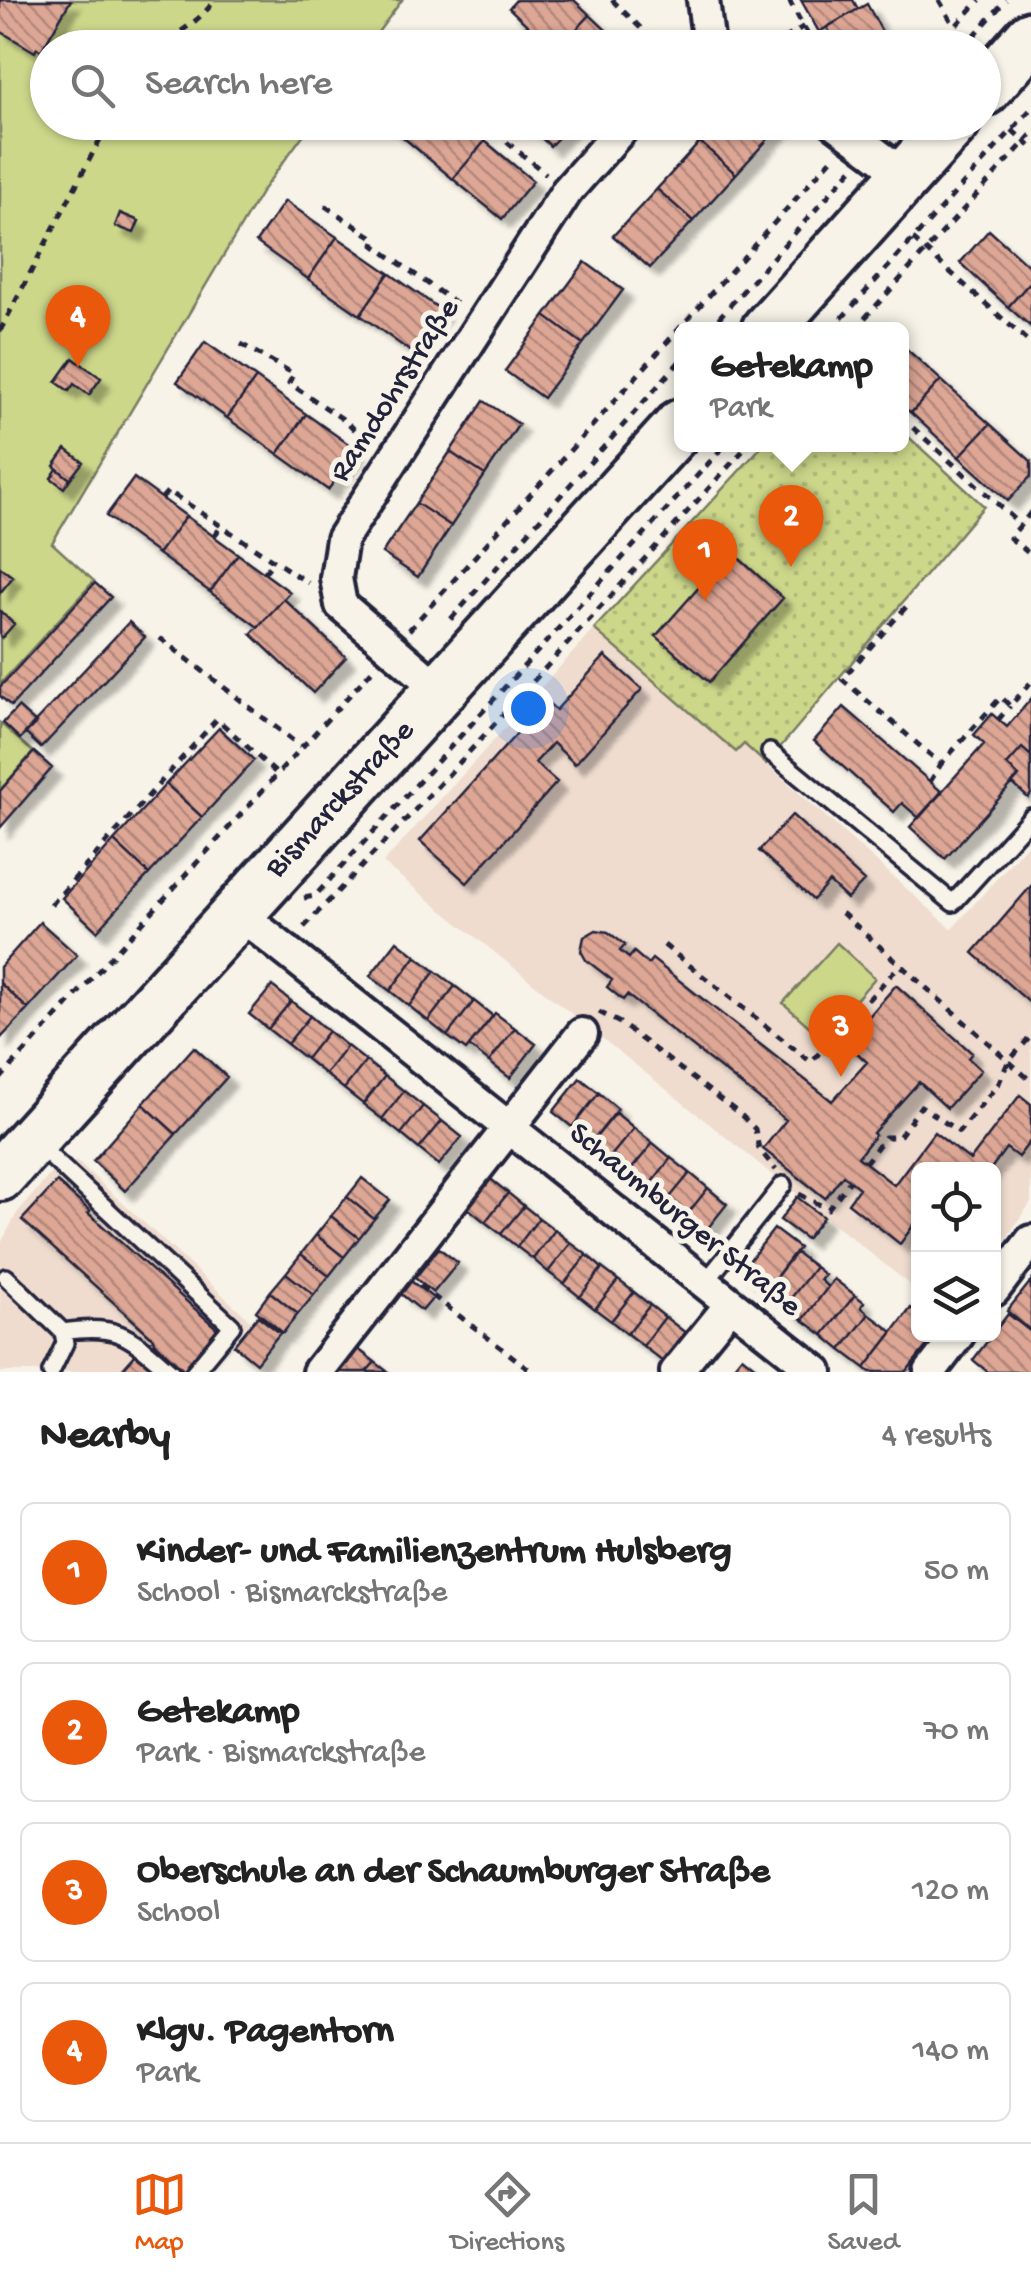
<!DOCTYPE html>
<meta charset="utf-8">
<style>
:root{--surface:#fff;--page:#f2f2f2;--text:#222;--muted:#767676;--line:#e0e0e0;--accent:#ea580c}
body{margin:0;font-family:"Gochi Hand",sans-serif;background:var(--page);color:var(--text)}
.controls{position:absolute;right:30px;bottom:30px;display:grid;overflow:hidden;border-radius:15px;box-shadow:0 2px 8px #0004}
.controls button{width:90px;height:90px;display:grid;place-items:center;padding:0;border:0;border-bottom:2px solid var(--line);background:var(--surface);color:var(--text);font:50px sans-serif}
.you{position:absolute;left:528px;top:708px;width:35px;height:35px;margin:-25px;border:8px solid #fff;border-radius:50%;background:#1a73e8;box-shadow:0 0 0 15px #1a73e833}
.badge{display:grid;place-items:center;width:65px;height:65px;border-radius:50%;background:var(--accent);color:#fff;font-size:32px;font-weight:700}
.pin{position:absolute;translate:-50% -82px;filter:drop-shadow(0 2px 5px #0008)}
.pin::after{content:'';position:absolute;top:52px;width:35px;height:30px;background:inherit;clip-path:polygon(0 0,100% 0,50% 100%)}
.popup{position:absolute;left:674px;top:322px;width:235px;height:130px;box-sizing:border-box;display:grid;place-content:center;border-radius:15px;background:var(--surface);filter:drop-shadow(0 2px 8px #0005);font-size:32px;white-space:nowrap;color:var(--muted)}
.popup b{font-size:38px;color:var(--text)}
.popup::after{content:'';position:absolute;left:50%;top:100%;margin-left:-20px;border:20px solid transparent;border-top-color:var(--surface)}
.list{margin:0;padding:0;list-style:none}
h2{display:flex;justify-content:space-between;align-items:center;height:130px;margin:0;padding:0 40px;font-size:42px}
h2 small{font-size:32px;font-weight:400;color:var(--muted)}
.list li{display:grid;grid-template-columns:65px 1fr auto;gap:30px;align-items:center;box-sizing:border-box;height:140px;margin:0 20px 20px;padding:0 20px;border:2px solid var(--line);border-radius:15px}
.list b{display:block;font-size:38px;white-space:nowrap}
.list p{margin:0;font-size:32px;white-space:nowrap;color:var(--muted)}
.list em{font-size:32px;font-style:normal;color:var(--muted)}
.icon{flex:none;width:55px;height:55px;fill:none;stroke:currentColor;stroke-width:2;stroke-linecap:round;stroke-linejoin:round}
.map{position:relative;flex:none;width:1031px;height:1372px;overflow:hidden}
.search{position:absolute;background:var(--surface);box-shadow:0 2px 8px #0004;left:30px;right:30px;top:30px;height:110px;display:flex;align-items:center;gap:25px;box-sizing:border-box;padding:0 35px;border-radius:55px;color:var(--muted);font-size:38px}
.sheet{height:770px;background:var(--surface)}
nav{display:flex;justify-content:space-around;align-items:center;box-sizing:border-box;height:140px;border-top:2px solid var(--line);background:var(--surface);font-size:28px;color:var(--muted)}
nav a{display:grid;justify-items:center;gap:5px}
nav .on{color:var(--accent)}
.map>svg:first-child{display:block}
.built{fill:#efdccf}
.park{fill:url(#park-dots);stroke:#777c62;stroke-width:2.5}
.garden{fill:#ccd78a;stroke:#777c62;stroke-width:2.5}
.building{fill:url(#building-back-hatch);stroke:#22223b;stroke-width:2.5;filter:url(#shadow)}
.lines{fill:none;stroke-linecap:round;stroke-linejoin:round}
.lane-casing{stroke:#22223b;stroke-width:22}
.street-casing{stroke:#22223b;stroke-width:38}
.primary-casing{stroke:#22223b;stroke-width:58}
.path{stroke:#22223b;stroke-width:5;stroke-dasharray:8 8;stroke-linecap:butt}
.lane{stroke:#f7f3e8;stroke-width:15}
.street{stroke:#f7f3e8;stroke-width:30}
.primary{stroke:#f7f3e8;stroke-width:50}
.labels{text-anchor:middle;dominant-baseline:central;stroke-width:10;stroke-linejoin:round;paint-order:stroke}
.street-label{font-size:32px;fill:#22223b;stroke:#f7f3e8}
</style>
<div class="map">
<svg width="1031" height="1372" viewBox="0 0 1031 1372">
<defs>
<pattern id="park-dots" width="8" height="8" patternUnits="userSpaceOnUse" patternTransform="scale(2.5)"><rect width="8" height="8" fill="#ccd78a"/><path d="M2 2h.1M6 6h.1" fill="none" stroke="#afb878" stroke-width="1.8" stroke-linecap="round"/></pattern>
<pattern id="building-back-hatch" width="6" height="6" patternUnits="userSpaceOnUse" patternTransform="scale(2.5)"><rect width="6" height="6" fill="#dda695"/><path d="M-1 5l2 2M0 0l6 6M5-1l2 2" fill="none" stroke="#b3877b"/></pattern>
<filter id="shadow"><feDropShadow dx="9" dy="9" stdDeviation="2.5" flood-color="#0004"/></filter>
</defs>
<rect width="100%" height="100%" fill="#f7f3e8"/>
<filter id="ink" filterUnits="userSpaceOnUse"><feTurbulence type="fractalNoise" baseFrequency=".01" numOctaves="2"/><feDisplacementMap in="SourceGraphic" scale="20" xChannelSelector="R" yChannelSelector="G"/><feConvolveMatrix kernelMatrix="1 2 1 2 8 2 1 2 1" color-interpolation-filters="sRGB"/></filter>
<g filter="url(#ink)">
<path class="built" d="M594,629L736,751L744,744L952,929L1031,840V1202L994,1256V1170H918V1291L383,863Z
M77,1161L251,1321L205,1372H0V1245L17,1213L52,1172Z"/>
<path class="park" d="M901,430L984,506L766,764L744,744L736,752L594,629L763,445L901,444Z"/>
<path class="garden" d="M0,0H402L367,47L48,48V122L312,123L262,191L52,543L94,581L0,684Z
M0,723L33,752L0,790Z
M837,943L875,978L822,1038L783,1003Z"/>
<path class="building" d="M0,0H71L41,51L37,48L35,52L0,31Z
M516,0H574L590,15L559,48H551L509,8Z
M801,0H853L858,9L819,32Z
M867,4L891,48H838L827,27Z
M590,15L625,48H559Z
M385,122H418L405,139Z
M418,122H462L485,141L453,179L405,139Z
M532,122H573L550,146L529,126Z
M718,122H775L779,127L736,174L700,142Z
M485,141L533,181L502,219L453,179Z
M700,142L736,174L693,221L657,189Z
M657,189L693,221L650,268L613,236Z
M285,201L337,237L308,279L256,242Z
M120,213L139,221L134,233L115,226Z
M989,230L1031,268V281L1008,307L960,263Z
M337,237L389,273L360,315L308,279Z
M585,262L623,290L583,344L545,316Z
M389,273L441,310L411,352L360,315Z
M1031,281V327L1008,307Z
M545,316L583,344L543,398L505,371Z
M205,342L256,378L227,418L177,382Z
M901,344L941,380L911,413L901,405Z
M73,358L101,378L89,395L74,384L69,391L56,382Z
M256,378L306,414L278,454L227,418Z
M941,380L990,424L959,457L911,413Z
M484,401L519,424L485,475L450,452Z
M306,414L357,450L328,490L278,454Z
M990,424L1031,461V476L1008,501L959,457Z
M66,449L83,462L70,479L54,466Z
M450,452L485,475L451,526L416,503Z
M57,469L70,479L64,488L51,478Z
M134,478L186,516L158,554L106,516Z
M416,503L451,526L418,577L382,553Z
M186,516L238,554L210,592L158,554Z
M731,551L783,598L709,682L656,636Z
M238,554L290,592L258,627L210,592Z
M0,567L13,577L0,593Z
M95,583L111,597L11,706L0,696V687Z
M284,599L346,657L313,693L251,634Z
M0,611L14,624L2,638L0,636Z
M129,622L145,637L41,748L25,733Z
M605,656L642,689L575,764L553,743L535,763L557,782L467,883L420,841L546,701L556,710Z
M1031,699V756L1022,748L1007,765L1019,776L945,859L910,827L984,744L974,735L992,714L1007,727Z
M18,707L36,723L20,739L3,723Z
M844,707L942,792L919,818L902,803L894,812L814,741Z
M219,728L254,760L202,817L166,784Z
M1022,748L1031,756V794L1028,798L1012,783L1019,776L1007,765Z
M34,752L52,768L0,828V791Z
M166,784L202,817L149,874L114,841Z
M792,815L864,881L847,899L829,882L813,900L759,851Z
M114,841L149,874L97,931L62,898Z
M1031,886V1004L973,953Z
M40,922L77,955L28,1009L0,983V967Z
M596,930L608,932L625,945L620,951L629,958L634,952L648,964L652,959L832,1101L867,1062L846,1043L896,985L972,1053L968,1058L981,1070L947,1108L919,1082L873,1133L875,1135L858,1157L894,1185L934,1132L970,1160L1020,1095L1031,1104V1140L1018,1157L1006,1148L990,1170H918V1219L900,1244L848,1203L859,1188L843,1175L825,1198L763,1149L786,1120L627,995L623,1000L607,987L612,980L586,960L581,951L584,937Z
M397,941L416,956L390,991L370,976Z
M416,956L435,971L409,1006L390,991Z
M435,971L455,986L428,1021L409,1006Z
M0,983L28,1009L0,1039Z
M272,986L291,1001L268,1029L249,1014Z
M455,986L474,1001L447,1036L428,1021Z
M291,1001L310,1016L287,1044L268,1029Z
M474,1001L493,1016L466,1050L447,1036Z
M495,1013L515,1028L489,1062L469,1046Z
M310,1016L328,1031L306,1059L287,1044Z
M515,1028L536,1044L510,1078L489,1062Z
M328,1031L347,1046L325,1074L306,1059Z
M347,1046L366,1061L344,1089L325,1074Z
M194,1047L227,1077L176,1134L143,1104Z
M366,1061L385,1076L363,1104L344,1089Z
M385,1076L404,1091L382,1119L363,1104Z
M580,1078L599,1093L572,1127L553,1112Z
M404,1091L423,1106L401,1134L382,1119Z
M599,1093L618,1109L591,1143L572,1127Z
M143,1104L176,1134L125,1191L93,1161Z
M423,1106L442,1121L419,1149L401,1134Z
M616,1113L634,1128L606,1162L588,1147Z
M442,1121L462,1137L439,1165L419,1149Z
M634,1128L653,1143L625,1177L606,1162Z
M653,1143L671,1158L644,1192L625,1177Z
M671,1158L690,1173L662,1207L644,1192Z
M690,1173L708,1188L681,1222L662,1207Z
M487,1176L508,1193L485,1222L464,1205Z
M362,1178L390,1200L374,1219L347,1197Z
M57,1182L90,1211L88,1213L222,1333L186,1372L154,1342L153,1338L22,1220Z
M708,1188L727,1204L700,1238L681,1222Z
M508,1193L524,1206L501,1234L485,1222Z
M347,1197L374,1219L359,1238L331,1216Z
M797,1197L823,1217L806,1239L780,1220Z
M524,1206L539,1218L517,1247L501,1234Z
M331,1216L359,1238L344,1257L316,1235Z
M539,1218L555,1230L533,1259L517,1247Z
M774,1229L799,1248L766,1290L741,1271Z
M555,1230L571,1243L548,1272L533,1259Z
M316,1235L344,1257L329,1276L301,1254Z
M571,1243L587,1255L564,1284L548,1272Z
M439,1248L458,1263L433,1293L415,1278Z
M795,1252L815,1267L785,1306L766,1290Z
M301,1254L329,1276L314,1295L286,1273Z
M587,1255L602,1268L580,1297L564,1284Z
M815,1267L825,1275L820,1280L828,1287L803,1320L785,1306Z
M602,1268L618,1280L595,1309L580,1297Z
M286,1273L314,1295L298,1314L270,1292Z
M834,1279L855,1295L823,1335L803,1320Z
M618,1280L634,1292L611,1321L595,1309Z
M411,1281L433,1298L422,1311L401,1294Z
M1031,1281V1331L1007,1311Z
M270,1292L298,1314L283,1333L256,1311Z
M634,1292L650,1305L627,1334L611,1321Z
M855,1295L864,1302L861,1307L869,1314L841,1350L823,1335Z
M650,1305L665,1317L643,1346L627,1334Z
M911,1308L918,1314V1334H936L906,1372H870L865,1368Z
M869,1314L893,1332L865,1368L841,1350Z
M1008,1314L1031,1332V1372H988L973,1360Z
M258,1316L280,1333L256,1363L234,1345Z
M665,1317L687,1334L664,1363L643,1346Z
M353,1345L375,1362L366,1372H332Z
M137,1353L157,1372H120Z
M742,1356L762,1372H729Z
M375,1362L388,1372H366Z"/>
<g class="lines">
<defs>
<path id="lane" d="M770,752L953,903L1031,817
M37,1144L232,1326L194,1372
M6,1277L63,1332L65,1343L51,1372
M705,1283L783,1185
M63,1332C120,1323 130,1337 171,1372"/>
<path id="street" d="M703,0L709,46
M834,122L906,176
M441,691L341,605L336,578L342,539L567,191L628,122
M237,912L817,1372
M994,1290L1031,1241
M318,1372L582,1034
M676,1372L731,1304
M930,1372L959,1334"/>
<path id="primary" d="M984,90L1031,37
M767,330L954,122
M0,1175L681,425"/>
</defs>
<use href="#lane" class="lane-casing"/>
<use href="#street" class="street-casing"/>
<use href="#primary" class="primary-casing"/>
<path class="path" d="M612,0L661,48
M789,0L815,48
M939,0L955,27
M154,48C177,34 199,22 215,0
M771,48L804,26
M935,48L980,0
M963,48L1006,0
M482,122L546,174
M1012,130L1031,147
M325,206L376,239L374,245L459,306
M913,239L1031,344
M708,330L852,169
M831,330L1031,109
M854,330L1031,135
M0,331L109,122
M241,344L294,374L289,383L347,422L369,444
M901,417L1020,524
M162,498L168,491L308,583
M1031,512L1010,538L1031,555
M214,536L221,527
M264,573L274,561
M906,607L842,679L941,764L1001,697L1010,706L1031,682
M451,619L681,360
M409,630L836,154
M160,638L300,746
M998,720L1010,706
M930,782L941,764
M304,898L315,896L726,444
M51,905L217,719L276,773
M842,913L1031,1081
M304,927L449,774L749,444
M664,945L811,1062L900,965
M599,1012L620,1023L741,1115L755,1129L759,1149L776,1170
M0,1079L375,667
M865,1163L885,1137H899L921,1106L959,1132L999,1083L1008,1062L1031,1036
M799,1194L828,1209L850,1181
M420,1286L533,1372"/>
<use href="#lane" class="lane"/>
<use href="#street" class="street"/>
<use href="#primary" class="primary"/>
</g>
</g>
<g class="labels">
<g class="street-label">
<text transform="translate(396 391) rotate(-57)">Ramdohrstraße</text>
<text transform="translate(341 800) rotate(-47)">Bismarckstraße</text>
<text transform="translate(684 1221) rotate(39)">Schaumburger Straße</text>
</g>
</g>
</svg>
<div class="controls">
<button><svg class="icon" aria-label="locate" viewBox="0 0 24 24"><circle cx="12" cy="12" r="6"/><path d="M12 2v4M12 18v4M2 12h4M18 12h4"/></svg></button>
<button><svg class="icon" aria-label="layers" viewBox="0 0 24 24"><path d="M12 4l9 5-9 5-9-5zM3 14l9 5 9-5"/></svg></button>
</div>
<div class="you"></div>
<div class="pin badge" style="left:705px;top:601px">1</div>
<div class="pin badge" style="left:791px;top:567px">2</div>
<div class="popup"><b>Getekamp</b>Park</div>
<div class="pin badge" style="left:841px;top:1077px">3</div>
<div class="pin badge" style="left:78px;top:367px">4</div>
<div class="search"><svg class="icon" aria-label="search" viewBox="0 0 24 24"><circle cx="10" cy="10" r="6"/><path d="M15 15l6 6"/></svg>Search here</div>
</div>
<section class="sheet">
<h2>Nearby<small>4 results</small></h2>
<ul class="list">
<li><span class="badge">1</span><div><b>Kinder- und Familienzentrum Hulsberg</b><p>School · Bismarckstraße</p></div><em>50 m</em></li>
<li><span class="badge">2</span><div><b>Getekamp</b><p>Park · Bismarckstraße</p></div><em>70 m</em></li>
<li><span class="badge">3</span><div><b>Oberschule an der Schaumburger Straße</b><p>School</p></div><em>120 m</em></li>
<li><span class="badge">4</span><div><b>Klgv. Pagentorn</b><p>Park</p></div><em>140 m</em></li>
</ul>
</section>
<nav>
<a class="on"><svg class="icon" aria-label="map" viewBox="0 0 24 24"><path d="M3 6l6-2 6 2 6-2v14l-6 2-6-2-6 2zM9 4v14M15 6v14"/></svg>Map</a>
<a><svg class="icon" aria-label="directions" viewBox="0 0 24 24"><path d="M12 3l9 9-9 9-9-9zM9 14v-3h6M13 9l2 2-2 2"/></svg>Directions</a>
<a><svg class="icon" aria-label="saved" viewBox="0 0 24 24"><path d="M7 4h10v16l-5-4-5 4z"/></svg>Saved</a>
</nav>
